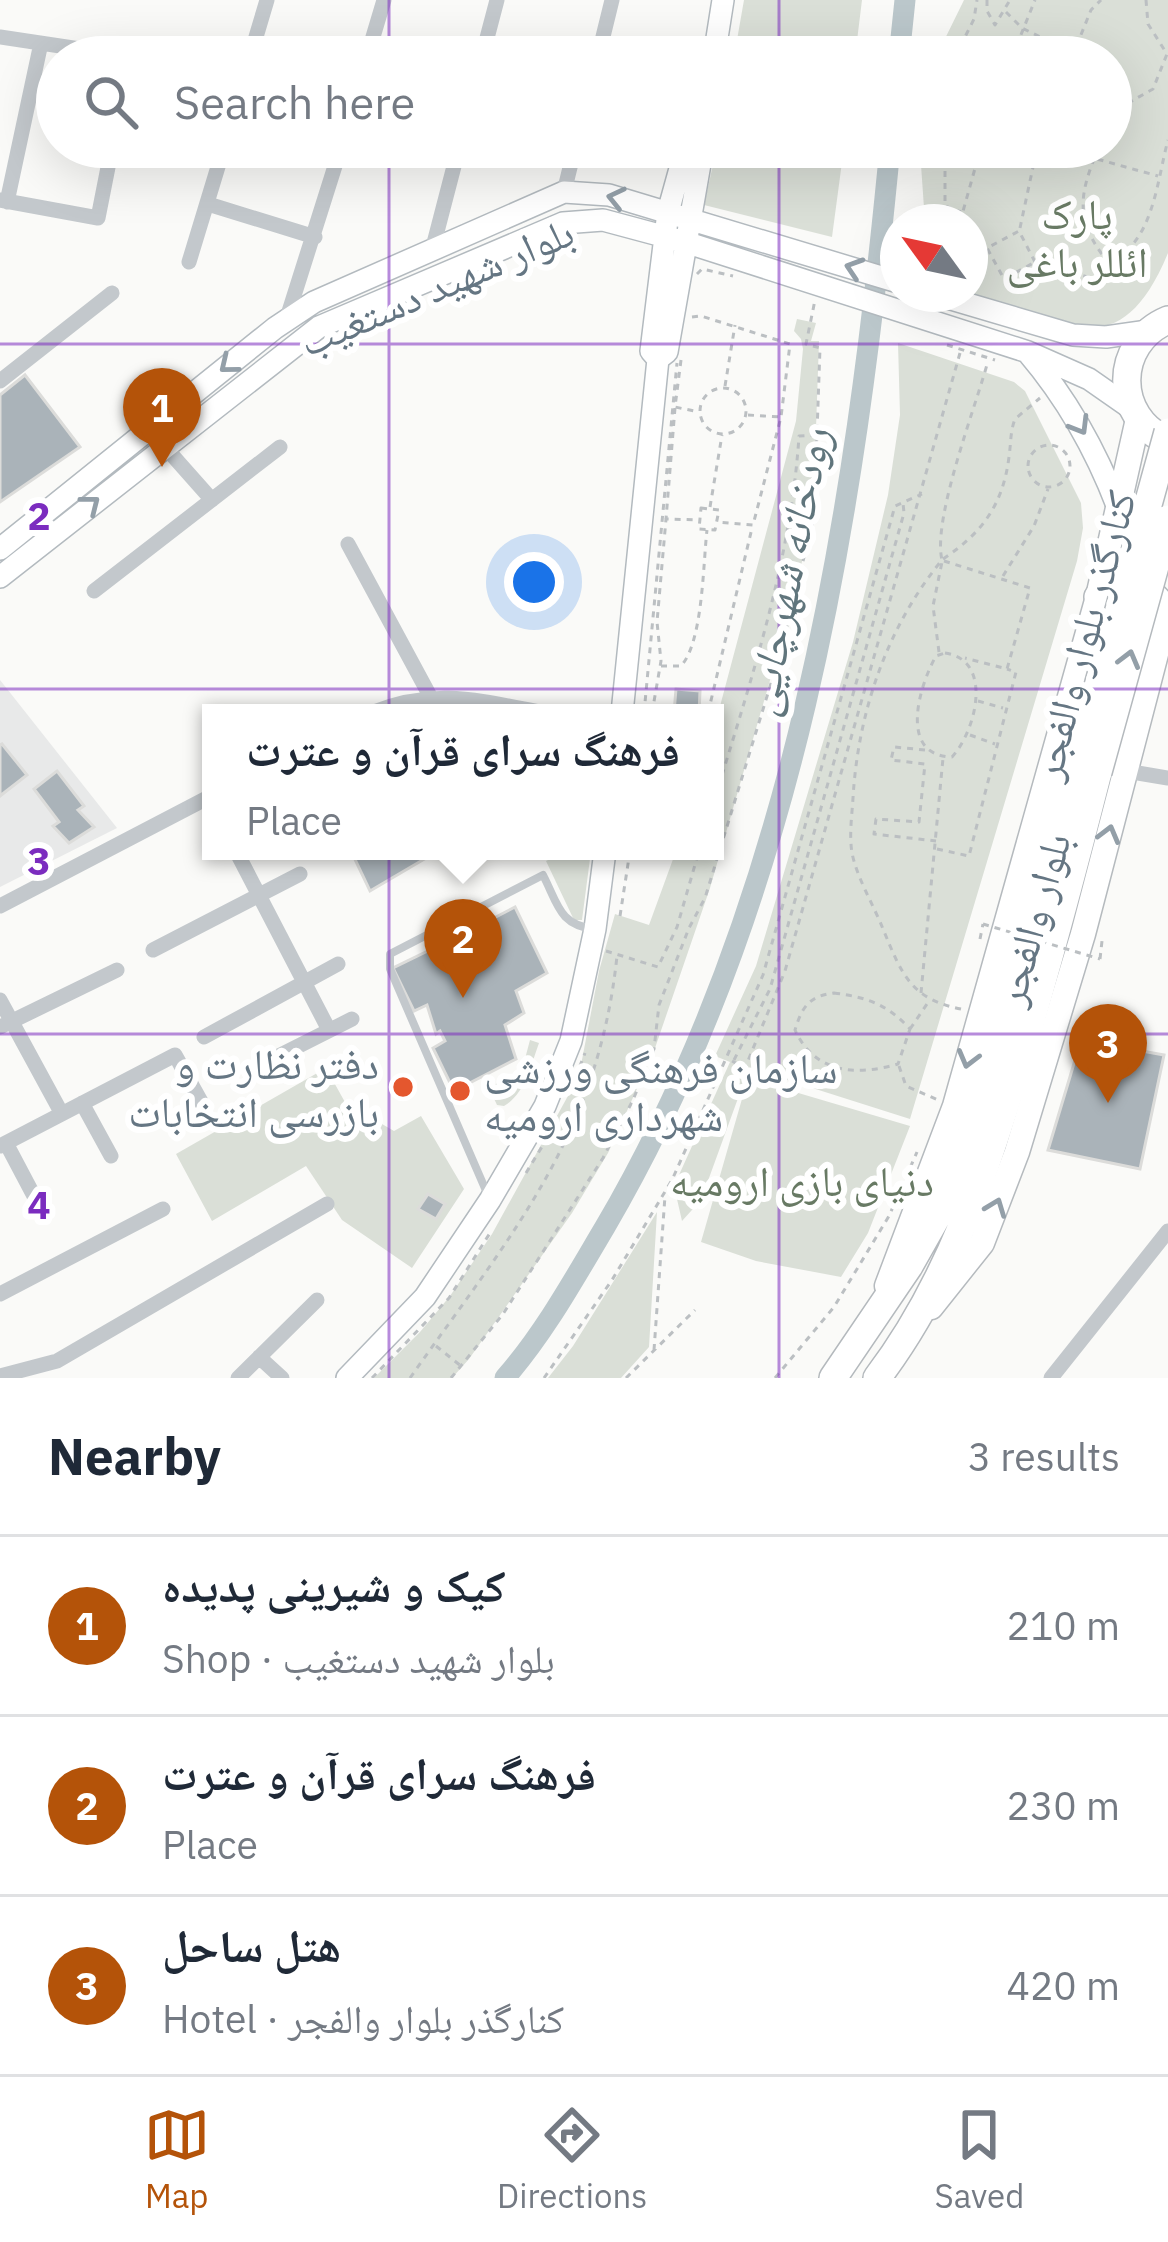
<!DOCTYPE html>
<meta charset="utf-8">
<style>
:root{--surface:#fff;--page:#f2f2f3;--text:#1f2937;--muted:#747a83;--line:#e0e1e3;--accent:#b45309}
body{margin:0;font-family:"IBM Plex Sans","Noto Naskh Arabic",sans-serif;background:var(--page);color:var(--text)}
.compass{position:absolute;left:880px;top:204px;width:108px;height:108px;border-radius:50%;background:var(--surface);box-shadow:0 12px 48px #0002;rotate:303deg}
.you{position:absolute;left:534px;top:582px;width:42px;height:42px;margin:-30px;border:9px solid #fff;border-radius:50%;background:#1a73e8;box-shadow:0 0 0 18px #1a73e833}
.badge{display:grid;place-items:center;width:78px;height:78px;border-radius:50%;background:var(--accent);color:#fff;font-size:39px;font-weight:700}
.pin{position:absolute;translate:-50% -99px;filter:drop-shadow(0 3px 6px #0008)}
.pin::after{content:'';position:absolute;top:63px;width:42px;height:36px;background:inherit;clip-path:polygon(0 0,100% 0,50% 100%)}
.popup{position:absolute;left:202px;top:704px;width:522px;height:156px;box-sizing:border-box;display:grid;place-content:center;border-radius:0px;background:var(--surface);filter:drop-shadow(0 3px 9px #0005);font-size:39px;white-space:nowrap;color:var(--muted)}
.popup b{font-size:45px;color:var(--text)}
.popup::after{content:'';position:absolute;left:50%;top:100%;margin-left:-24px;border:24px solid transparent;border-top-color:var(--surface)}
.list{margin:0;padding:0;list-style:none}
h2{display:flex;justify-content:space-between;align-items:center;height:156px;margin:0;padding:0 48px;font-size:51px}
h2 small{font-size:39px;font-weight:400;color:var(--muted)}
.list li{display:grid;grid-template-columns:78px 1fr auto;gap:36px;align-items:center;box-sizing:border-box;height:180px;padding:0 48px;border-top:3px solid var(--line)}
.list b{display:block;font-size:45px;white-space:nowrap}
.list p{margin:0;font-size:39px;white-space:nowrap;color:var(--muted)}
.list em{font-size:39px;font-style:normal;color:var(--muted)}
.icon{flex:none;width:66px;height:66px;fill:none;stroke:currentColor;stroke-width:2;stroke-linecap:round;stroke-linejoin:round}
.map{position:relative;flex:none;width:1168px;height:1378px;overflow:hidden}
.search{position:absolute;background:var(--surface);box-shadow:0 12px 48px #0002;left:36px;right:36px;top:36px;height:132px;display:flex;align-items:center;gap:30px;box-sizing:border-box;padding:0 42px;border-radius:66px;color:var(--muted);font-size:45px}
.sheet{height:696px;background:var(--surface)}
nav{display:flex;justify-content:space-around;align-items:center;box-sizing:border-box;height:168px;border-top:3px solid var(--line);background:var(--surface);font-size:33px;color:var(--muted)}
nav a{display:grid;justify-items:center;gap:6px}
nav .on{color:var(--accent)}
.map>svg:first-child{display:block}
.built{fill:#e8e9e9}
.green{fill:#dadfd7}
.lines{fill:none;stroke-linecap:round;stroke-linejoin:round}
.river{stroke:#bbc7cb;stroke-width:21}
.building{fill:#aab3b9;stroke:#dcdcda;stroke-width:3}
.secondary-casing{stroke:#b3babf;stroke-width:24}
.primary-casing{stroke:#b5babe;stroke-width:27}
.highway-casing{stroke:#b4b9bd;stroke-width:30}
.path{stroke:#bbbfc2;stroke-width:3;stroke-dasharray:6 6;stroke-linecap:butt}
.lane{stroke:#c3c8cc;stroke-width:8}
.street{stroke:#c3c8cc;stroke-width:15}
.secondary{stroke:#fff;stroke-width:21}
.primary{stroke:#fff;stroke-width:24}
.highway{stroke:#fff;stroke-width:27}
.highway-bridge-casing{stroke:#b4b9bd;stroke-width:30;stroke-linecap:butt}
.path-bridge{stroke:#bbbfc2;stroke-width:3;stroke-dasharray:6 6;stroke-linecap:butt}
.highway-bridge{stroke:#fff;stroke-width:27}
.oneway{stroke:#939fa8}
.grid{fill:none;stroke:#7b2cbf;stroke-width:3;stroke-opacity:0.55}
.poi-dot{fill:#e4572e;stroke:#fff;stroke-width:4.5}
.labels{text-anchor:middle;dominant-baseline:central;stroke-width:12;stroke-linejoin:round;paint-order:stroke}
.park-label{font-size:42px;fill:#687a64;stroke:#fff}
.street-label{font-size:42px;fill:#657683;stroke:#fff}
.poi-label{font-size:42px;fill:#657683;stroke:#fff;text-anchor:end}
.water-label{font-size:45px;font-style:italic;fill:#60757c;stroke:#fff}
.grid-label{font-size:39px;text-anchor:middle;font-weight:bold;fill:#7b2cbf;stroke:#fff;stroke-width:12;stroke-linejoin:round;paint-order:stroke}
</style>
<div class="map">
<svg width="1168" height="1378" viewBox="0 0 1168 1378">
<rect width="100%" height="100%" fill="#fafaf8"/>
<path class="built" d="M0,680L117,828L0,887Z"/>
<path class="green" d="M744,0H862L855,57H734Z
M964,0H1168V253C1120,369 1064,324 970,294V222H925L921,165L924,147H1111V57H936Z
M717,147H844L832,237L704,205Z
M797,319L816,323L811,341H819L813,516L790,611L710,888L654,1051L608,1153L572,1213L469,1359L452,1378H374L420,1332L450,1296L492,1234L569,1094L581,1065L599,971L615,914L649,925L676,851H715V725L796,421L803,349L801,339L794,331Z
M898,343L1014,382L1025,391L1081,503L1083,528L1077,561L910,1119L749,1068L701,1200L682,1221L674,1186L730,1062L715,1056L756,966L853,642L888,495L900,415Z
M566,851H591L582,920H574L546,861Z
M530,1040L539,1043C531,1065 525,1094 504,1106L497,1105L489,1088L522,1070Z
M326,1068L361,1131L382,1124L394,1131L421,1116L464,1189L412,1268L342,1220L306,1166L212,1221L176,1154Z
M748,1078L910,1126L868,1233L841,1277L756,1261L701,1242Z
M657,1212L649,1347L621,1378H548L573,1346Z"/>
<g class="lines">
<path class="river" d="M899,57L905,0
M505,1378C545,1332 574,1279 605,1227C795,903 855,515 890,147"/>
</g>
<path class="building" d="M25,375L80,447L0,502V395Z
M676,689L700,691L699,713H674Z
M2,744L27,775L0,796V745Z
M57,771L84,806L78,810L94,827L69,843L53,826L59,822L34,789Z
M351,851H438L370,891Z
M515,907L547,973L516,991L524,1013L505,1025L516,1059L454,1091L433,1048L445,1041L440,1031L436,1034L427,1005L414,1011L393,968L438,946L444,960L466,944L468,948L480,941L473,929Z
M1081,1040L1164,1055L1140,1169L1048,1150Z
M428,1194L445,1204L436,1219L418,1209Z"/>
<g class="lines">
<defs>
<path id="secondary" d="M714,57L723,0
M934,294L1073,335L1106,337L1148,331
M1028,353C1068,400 1096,450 1118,508
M658,359L667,352L703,147
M0,549L275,328L314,302L564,192L609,195L898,282
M0,577L319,327L563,223L603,220L685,242L1028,352L1089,379L1132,409
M622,713L658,359L651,351L668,212L686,147
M347,1378L425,1297L490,1200L545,1106L571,1041L595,929L605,851"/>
<path id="primary" d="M887,1286L955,1106L1098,597L1138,419
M931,1307L982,1243L1017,1152L1083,934L1168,608"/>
<path id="highway" d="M1168,320C1113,343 1113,418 1168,441
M1098,597C1129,578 1148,581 1166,613
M833,1378L909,1266L940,1211L971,1134L1076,766
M877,1378C950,1282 986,1169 1021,1054C1049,961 1074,866 1098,772"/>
</defs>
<use href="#secondary" class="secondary-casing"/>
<use href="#primary" class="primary-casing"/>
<use href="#highway" class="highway-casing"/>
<path class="path" d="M987,0V11L995,25L1010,0
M1146,0L1148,24L1167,54
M1006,12L1022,28L1073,53
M955,57L974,19L977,0
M1012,57L1035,0
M1072,57L1091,10L1101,0
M1111,120L1121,107L1153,89L1167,54
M945,147V206L961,212
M1018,147L1036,153L1085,156L1081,147
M1099,147C1079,194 1074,219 1107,261C1153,248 1157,180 1168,140
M1086,156L1158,176
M960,222L981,147
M1020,228L1036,153
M970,244L986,248
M1035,262L1019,231L987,248L1004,279L1035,262L1102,281L1107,262
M697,274L702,269L733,276
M692,317L701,316L790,344L781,417L753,525L718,522
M947,345L995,360
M681,360L675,407L699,412
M725,386L735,325
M700 411a23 23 0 1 1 46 0a23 23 0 1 1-46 0Z
M675,408L666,519L700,520
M748,415L780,417
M1028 466a21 21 0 1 1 42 0a21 21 0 1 1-42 0Z
M710,507L722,435
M701,508L719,510L715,530L699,529Z
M943,559C982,533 1003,505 1009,457C1011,444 1010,432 1015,419L1040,398
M944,561L1030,588L1007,669L965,658
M1003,576L1034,526L1048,489
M939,652L933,606L942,562
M945,653C994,660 976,731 952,757C898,756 919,686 936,656Z
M661,666H681C703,642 703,564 707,530
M978,701L1003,708
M644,713L677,363
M652,713L661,661L657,622L666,519
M708,713L752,528
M970,735L995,744
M925,750L894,747L891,760L925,764L919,822L876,819L874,834L936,841
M715,798C751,680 791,561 799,436L816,435
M937,849L969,856L1016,672L1007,669
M620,916L630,851
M980,939L983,924
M606,951L658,967L677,927L699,851
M1100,959L1102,941
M834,993C867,997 888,1005 910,1029L898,1064C857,1076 815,1074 795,1030C802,1007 809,996 834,993Z
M921,993L943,758
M961,1009C911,999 902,975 883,929C874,906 857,878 852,853C849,835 852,815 853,798C858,712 887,627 942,560C932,519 976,406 988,361
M910,1029L927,1004
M734,1060L770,989L904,513L903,503
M732,1061L745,1068L785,971L960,353
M899,1066L906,1086L938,1100
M571,1089L585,1053
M526,1173L543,1145
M436,1346L461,1366
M654,1350L665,1196
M372,1378L449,1298L490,1233
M410,1378C510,1236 598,1137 617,956
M451,1378L503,1314L603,1158L633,1100L654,1049L659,1005L689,928L705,898L780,654L814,517L820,348L806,344L815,300
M544,1378L612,1280L672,1180L763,975L895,506L922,494
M626,1378L695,1310
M775,1378L834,1307L889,1216L917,1152"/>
<path class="lane" d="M487,1193L390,969V954L543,875C558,904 559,925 594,929"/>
<path class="street" d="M0,37L133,57
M250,57L267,0
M367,57L384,0
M482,57L497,0
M598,57L612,0
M564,192L575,147
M0,200L98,218L112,147
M7,202L41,43
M208,204L315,237
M433,247L459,147
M189,262L224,147
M286,321L341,147
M0,381L112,293
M165,447L212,500
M348,544L430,696
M94,591L280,447
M371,713C436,687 480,701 545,713
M1126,771L1168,778
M236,851L329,1030
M0,906L211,796
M153,950L300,874
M0,1000L62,1114
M0,1027L117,970
M204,1037L338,964
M251,1070L352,1019
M82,1103L111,1156
M6,1143L34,1196
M0,1146L175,1055L204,1107
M0,1294L163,1209
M259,1357L282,1378
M0,1376L57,1361L327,1204
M238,1378L317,1300
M1051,1378L1168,1231"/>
<use href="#secondary" class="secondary"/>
<use href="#primary" class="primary"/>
<use href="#highway" class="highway"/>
<defs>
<path id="highway-bridge" d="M1076,766L1168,432
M1098,772L1168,519"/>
</defs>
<use href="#highway-bridge" class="highway-bridge-casing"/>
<path class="path-bridge" d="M983,924L1100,959"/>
<use href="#highway-bridge" class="highway-bridge"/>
</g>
<defs><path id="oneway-chevron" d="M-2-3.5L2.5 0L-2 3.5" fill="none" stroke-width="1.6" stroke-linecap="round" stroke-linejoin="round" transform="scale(3)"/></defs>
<g class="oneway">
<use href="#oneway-chevron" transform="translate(616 198) rotate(-167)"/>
<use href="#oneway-chevron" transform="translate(854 268) rotate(-162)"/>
<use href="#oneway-chevron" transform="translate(228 365) rotate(141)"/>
<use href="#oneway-chevron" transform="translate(1080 426) rotate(59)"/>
<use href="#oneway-chevron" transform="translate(91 504) rotate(-38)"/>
<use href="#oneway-chevron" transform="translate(1129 659) rotate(-75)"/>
<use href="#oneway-chevron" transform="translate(1109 834) rotate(-75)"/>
<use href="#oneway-chevron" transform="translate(968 1059) rotate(105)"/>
<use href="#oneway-chevron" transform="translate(996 1207) rotate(-69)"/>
</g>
<path class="grid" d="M389,0V57M779,0V57M389,147V1378M779,147V1378M0,344H1168M0,689H1168M0,1034H1168"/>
<g class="poi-dot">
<circle cx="403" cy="1087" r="12"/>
<circle cx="460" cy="1091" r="12"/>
</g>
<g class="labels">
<g class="park-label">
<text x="1077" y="213">پارک<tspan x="1077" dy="48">ائللر باغی</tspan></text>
<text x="802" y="1180">دنیای بازی ارومیه</text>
</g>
<g class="street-label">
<text transform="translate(436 286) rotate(-23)">بلوار شهید دستغیب</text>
<text transform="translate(1083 635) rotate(-75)">کنارگذر بلوار والفجر</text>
<text transform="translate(1032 919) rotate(-74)">بلوار والفجر</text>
</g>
<g class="poi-label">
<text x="379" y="1063">دفتر نظارت و<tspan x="379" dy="48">بازرسی انتخابات</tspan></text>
<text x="484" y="1067" text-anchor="start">سازمان فرهنگی ورزشی<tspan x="484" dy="48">شهرداری ارومیه</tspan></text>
</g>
<g class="water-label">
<text transform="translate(786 571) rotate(-79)">رودخانه شهرچایی</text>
</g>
</g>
<g class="grid-label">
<text x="39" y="530">2</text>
<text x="39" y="875">3</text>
<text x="39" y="1219">4</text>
</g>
</svg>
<svg class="compass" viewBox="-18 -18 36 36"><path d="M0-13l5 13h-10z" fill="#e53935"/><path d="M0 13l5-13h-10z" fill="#747a83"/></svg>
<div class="you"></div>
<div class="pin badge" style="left:162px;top:467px">1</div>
<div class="pin badge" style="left:463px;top:998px">2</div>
<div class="popup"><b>فرهنگ سرای قرآن و عترت</b>Place</div>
<div class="pin badge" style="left:1108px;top:1103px">3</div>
<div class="search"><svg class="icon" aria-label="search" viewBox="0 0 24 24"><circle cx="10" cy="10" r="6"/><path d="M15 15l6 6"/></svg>Search here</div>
</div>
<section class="sheet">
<h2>Nearby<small>3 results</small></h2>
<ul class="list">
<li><span class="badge">1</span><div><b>کیک و شیرینی پدیده</b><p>Shop · بلوار شهید دستغیب</p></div><em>210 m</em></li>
<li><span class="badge">2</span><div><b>فرهنگ سرای قرآن و عترت</b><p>Place</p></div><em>230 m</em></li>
<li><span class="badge">3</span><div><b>هتل ساحل</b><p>Hotel · کنارگذر بلوار والفجر</p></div><em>420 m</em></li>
</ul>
</section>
<nav>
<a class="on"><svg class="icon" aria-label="map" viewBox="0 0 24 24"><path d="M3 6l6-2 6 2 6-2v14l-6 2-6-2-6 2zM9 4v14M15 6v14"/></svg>Map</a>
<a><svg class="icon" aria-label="directions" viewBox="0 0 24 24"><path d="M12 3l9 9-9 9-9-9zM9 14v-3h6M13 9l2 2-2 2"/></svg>Directions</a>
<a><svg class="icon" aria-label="saved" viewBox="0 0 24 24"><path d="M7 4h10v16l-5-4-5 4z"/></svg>Saved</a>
</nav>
